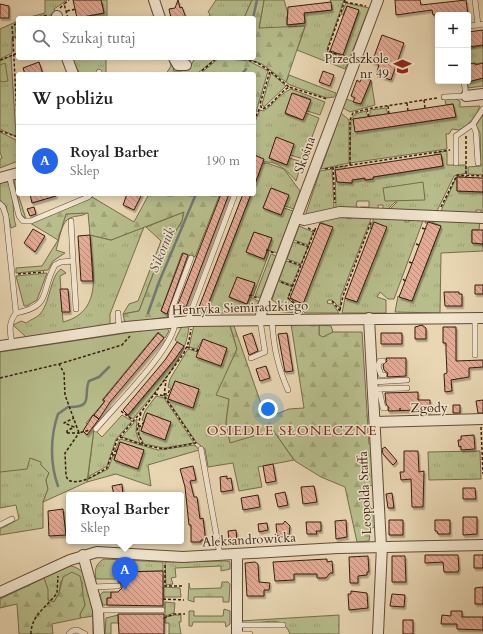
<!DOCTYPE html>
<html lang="pl">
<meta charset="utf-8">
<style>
:root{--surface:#fff;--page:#f2f2f2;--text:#222;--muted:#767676;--line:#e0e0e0;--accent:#2563eb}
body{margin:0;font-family:Cardo,serif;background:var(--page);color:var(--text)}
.controls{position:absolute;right:12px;top:12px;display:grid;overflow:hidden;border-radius:4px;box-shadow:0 2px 10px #0003}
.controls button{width:36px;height:36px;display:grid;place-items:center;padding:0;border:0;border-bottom:1px solid var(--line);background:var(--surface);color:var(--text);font:20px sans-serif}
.you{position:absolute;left:268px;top:409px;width:14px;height:14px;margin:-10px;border:3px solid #fff;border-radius:50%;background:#1a73e8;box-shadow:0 0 0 6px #1a73e833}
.badge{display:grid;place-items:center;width:26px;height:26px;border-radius:50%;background:var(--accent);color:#fff;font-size:13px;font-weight:700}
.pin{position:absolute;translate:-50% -33px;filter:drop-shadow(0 1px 2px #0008)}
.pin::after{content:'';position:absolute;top:21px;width:14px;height:12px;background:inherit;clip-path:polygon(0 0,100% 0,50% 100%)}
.popup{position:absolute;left:66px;top:492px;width:118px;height:52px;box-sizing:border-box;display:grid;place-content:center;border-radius:4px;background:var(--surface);filter:drop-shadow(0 1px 3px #0005);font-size:13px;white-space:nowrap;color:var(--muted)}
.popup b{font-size:15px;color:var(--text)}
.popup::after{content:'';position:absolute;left:50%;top:100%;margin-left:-8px;border:8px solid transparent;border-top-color:var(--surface)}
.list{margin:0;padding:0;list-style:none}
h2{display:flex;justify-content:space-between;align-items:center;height:52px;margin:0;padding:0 16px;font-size:17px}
h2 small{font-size:13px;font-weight:400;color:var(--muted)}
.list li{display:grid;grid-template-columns:26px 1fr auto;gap:12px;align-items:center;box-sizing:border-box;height:72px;padding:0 16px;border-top:1px solid var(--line)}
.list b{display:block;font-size:15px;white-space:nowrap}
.list p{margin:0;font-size:13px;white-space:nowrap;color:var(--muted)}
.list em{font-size:13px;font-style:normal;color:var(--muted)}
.icon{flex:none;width:22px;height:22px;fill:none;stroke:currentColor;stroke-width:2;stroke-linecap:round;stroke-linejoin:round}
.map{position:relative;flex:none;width:483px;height:634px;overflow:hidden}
.search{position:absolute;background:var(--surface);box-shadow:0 2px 10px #0003;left:16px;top:16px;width:240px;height:44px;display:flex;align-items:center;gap:10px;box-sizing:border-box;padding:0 14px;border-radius:4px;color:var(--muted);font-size:15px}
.panel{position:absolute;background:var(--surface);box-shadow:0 2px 10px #0003;left:16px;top:72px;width:240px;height:124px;border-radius:4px}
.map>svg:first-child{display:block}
.grass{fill:url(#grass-tufts);stroke:#776d4c}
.forest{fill:url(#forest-firs);stroke:#776d4c}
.park{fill:#b7be8c;stroke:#776d4c}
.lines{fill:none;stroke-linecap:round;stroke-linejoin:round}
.stream{stroke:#737973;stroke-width:2.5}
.building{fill:url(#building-back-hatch);stroke:#371c0d;filter:url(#shadow)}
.lane-casing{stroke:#644b37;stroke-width:6}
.street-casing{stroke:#644b37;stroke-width:12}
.path{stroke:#371c0d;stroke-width:1.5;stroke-dasharray:3 2;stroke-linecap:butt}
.lane{stroke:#f1e5ce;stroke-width:5}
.street{stroke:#f1e5ce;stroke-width:10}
.labels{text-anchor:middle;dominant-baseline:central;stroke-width:3;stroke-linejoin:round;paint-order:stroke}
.poi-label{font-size:13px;fill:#371c0d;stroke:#f1e5ce;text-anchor:end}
.street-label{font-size:13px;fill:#371c0d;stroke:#f1e5ce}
.water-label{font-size:14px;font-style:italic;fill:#554a40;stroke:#f1e5ce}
.neighbourhood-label{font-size:14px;letter-spacing:1px;fill:#7a1f14;stroke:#f1e5ce}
</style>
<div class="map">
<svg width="483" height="634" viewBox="0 0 483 634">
<defs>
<pattern id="grass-tufts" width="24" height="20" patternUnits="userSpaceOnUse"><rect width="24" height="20" fill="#b7be8c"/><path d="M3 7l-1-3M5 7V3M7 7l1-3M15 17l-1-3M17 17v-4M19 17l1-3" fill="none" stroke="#9ea378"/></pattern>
<pattern id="forest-firs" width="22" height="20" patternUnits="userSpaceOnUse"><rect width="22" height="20" fill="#b7be8c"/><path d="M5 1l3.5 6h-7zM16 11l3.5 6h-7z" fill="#9ea378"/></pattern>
<pattern id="building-back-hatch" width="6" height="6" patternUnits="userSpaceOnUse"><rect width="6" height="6" fill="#e4ab96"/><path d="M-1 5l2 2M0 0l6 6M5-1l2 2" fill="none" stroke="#ba8a79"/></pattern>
<filter id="shadow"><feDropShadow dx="1.5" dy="2.5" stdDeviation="0" flood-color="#0004"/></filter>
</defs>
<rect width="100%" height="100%" fill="#e9d7b4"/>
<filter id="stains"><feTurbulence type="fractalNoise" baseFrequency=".005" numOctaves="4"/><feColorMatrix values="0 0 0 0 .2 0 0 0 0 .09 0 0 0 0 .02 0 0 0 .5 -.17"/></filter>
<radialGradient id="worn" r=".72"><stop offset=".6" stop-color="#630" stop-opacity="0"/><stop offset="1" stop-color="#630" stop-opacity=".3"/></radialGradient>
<path class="grass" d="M45,0H67L54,9L56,13L50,15V18H26L45,13Z
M101,0H107V18H82L104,13Z
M216,0H252L244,18H208L210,14L208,12Z
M264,0H284L289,17H286L287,25L305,23L304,13L332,10L330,0H344L327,49L328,52L349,59L345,69L297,50L305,27L259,29Z
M346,3L369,8L350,58L343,55L359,11L347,6L343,15L341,14Z
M18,21V27L15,28L17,36L12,38V53L0,59V29Z
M483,45V63L468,64V49Z
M11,56L16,135L15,136L0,129V61Z
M71,58H106V74H101V71L97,70L96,74H80Z
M169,58H171L174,66L173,71H181L190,67L195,58H216L197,74H166L171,66Z
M271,73L286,86L264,107L262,104Z
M289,75L336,93L334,97L327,98L290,85L286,82Z
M483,78V86L468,88V82Z
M371,80L375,105L350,112L342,107L346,99L361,104Z
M291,89L325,102L320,115L307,111L311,99L293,93L285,114L303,120L306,113L319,118L304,159L290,155L294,144L277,138L269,158L287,165L289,158L302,162L296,181C283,166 275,159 254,163L257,156L254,155V124L260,110L263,111C274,105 279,94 291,89Z
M454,98L460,101V107L480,106C476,116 469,125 459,130L452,129L449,134H446L447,149L350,163L351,120L355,114L366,111L368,117L353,119L356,132L455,117L453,104L446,105L445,100Z
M386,108L388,114L370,116V110Z
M341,113L349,120V163L321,169Z
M483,115V175L468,174V167L481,166L480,133L476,125Z
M0,132L16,140L18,161L0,168V159L2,158L0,152Z
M447,151V165H466V173L454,176L436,213L388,211L397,202H395L386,211H383V205H378V211L360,210V207H369V201H357L356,206L358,207V210L336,208L335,168L344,166L346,169L335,170L337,182L352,183V180L365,178V180L373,179V177L443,166L441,154L434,155L435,153Z
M267,163L284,169L300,191L294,209L285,206L289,195L271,188L263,208L281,215L284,208L293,211L277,253L268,250L272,238L254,232L246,252L264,259L267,252L269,253L253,296L251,295L255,283L237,277L233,290H232L229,297L247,304L250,297L260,302L254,313H200L198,310L199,307L206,310L251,194H254V186L261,168L254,165Z
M332,169L334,208L305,216L320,171Z
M457,176H464L457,177V191L483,192V215H481V210H476V215L440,213Z
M17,177L18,194L26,219L21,214L14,181V178Z
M7,181C16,195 11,212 16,226L11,228L6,206L0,200V183Z
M88,212C83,217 76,215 70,218C61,221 59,242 56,250L65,253L53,261L48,270L16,273V268L42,266L58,240L66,214Z
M184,212L182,221L159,259L139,311L123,314L129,304L138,301L161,241L146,227Z
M346,215V218L351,219V215L372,216L341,296L340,308L332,300H328L327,303L331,304L332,303L339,313H305L290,298L303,303L332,227L320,222L321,218Z
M405,217V222H409L410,217L424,218L394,299H388L380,292L377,297L386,300V313H342L345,298L357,302L386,227L374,222L371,229L370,228L374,218Z
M426,219L480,220L479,230H472V243L483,244V251L441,253L440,313L395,312L398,296L412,301L441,226L429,221L427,223H425Z
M299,226L313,232L308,245L294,240Z
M144,227L110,314V325L26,337L13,325L21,321L26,323C30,320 36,318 39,315C50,305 50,276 61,269L66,273L60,276L63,322C105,311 92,269 90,235L111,240Z
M293,242L308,247L301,264L287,259Z
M271,254L276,256L260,298L255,296Z
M286,261L300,266L292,285L279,280Z
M47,273L37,300L27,306H24L16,276Z
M278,281L292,287L288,298L303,313L268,311L270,305L275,309L277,303L272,300Z
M233,323L234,326H230L237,349L217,395L229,399L226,423L230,442L273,430L294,460L258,467L262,487L239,491L233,463L208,467L205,449L196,442L165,396L170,395L169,399L193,407L199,389L175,381L172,389L168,387L170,379L188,349L198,352L197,357L221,366L227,348L203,339L197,349L189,347L194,325Z
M189,325C188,359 153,393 133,419L128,416L174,361L183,346L175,340L182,326Z
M319,325L331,326L333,332L323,338L319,336Z
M156,396L164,398L194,443L164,448L144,444L139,435V426L142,427L141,431L165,439L171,422L147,413L144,421L142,420L145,411Z
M122,415L132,421L116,439L107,466L88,477L94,429L102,437Z
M137,419L136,432L140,443L122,437Z
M120,439L158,450L195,445L199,450L148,465L151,486L116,474L87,482L88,479L108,469L113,456H115L114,460L138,469L144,450L120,442L117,450H115Z
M480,451L481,479L429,480L428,452Z
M30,458L42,462L41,465L49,473L46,480L48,489L43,502V528L0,535V529L19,519L16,505L0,508V472Z
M104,559L163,562V571L118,572V579H96C94,570 96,563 104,559Z
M227,561L230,562V569L221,571V566L175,568L176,577L171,578L173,584L166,585L165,562Z
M70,566C74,566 80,569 83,573C90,586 94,619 95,634H93V616L81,618L79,616L85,605L82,595V582L61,581L59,593L54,602L48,600L44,578Z
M222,582H228L230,584L229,602H223V597H194V602L188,600L189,583L190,589L221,588Z
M163,587L180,588L181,597H163Z
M103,592H111V598H107V605H103L100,595Z
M165,602L175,603L174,613L165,616Z
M224,609L230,611V624L226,627L225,622H193L192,626H189V611H194V616H223Z
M118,615V623H111V634H105L106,618Z
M175,615H181V622H179L181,634H169V623H165V617Z
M339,615V634H290C281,609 255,630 240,621Z"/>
<path class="forest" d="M252,0H264L259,28L305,26L286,82L262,64L245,58H254V18H244Z
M219,58L249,61L268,71L254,119V74H200Z
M149,194H220L195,257L182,253L161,311L168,314V317L125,323L123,314L139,311L159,259L182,221L184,212L111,240L90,235L88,213L66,214L58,240L30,223L92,197L134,222Z
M291,324L319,325V335L323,337L333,332H362L369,444H373L374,485L369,486L370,508L375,510L377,525L371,529L369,541L357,542L345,487L321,477L295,461L273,430L230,443L226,423L229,399L216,395L237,349L230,325L234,326L266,418L289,409L304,408Z
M72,572L80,576C83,585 82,595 85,605L80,614L81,618L52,624L53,634H19L17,604L0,608V599L44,578L48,589V600L54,602L59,593L63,577Z"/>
<path class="park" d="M5,63L8,81L2,82L0,80V65Z
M423,182L425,200L385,201L383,188Z
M166,327L169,331L165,338L158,332L102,400L104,402L86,423L94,429L87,482L43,502L48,489L46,480L49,473L41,465V462L30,458L27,469L0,472V352Z"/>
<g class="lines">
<path class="stream" d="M253,18L257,0
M242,74L246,69
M148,313L159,282L196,194
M71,407C94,407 83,394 89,381L99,377L109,367
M58,486C50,464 50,437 58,414L68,407"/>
</g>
<path class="building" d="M73,0H101L104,13L77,18Z
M178,0L180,8L182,7L186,18H171L169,9L175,8Z
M395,0H420L421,5L466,0L468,14L433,15L432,10L396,15Z
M331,2L332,10L304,13L305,23L287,25L288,7Z
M0,4L9,6V18H0Z
M347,6L359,10L343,55L330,51Z
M483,30V45L468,47V32Z
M382,35L404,43L391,80L376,75L379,65L372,62Z
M39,62L43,74H25L23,68Z
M475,63V65L483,63V78L468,82V64Z
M323,71L334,75L330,86L319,82Z
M362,77L371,80L361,104L353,102L355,98L351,96L357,80L360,82Z
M292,93L311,100L303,120L285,113Z
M453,104L456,117L355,132L353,119Z
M276,137L294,144L287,165L269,158Z
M441,154L443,166L373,177V179L365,180V178L352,180V183L337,182L335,170Z
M254,155L264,159L255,184H254Z
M457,177L483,178V192L457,191Z
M271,188L289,195L281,215L263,208Z
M30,194H56V196L32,203Z
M127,194H142L134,210L123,205Z
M221,194H229L186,307L178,304Z
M243,194H251L206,310L199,307Z
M34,207L36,214L30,216L27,209Z
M374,222L387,227L357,302L345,298Z
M428,222L441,226L412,301L399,297Z
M320,223L333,227L303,304L290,298Z
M33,229L45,236L35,252L24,243Z
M472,230H483V244L472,243Z
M254,232L272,238L264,259L246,252Z
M90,235L93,281H81L78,236Z
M183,253L188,255L167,314L161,311Z
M237,277L255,283L247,304L229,297Z
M475,285H483V294H475Z
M60,289H68L70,312H62Z
M444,292H459V294H462V306H445Z
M422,325L426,328V339H415V327Z
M443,327H456V361L483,360V367L469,368V377L451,380L452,391L445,392L444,374L447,373L446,351V343H443Z
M158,333L164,338L110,402L99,419L94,415L105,401L103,400Z
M252,333L258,351L249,355L243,336Z
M287,333L293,371L285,372L278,334Z
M381,333H402V344H381Z
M203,339L227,348L221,366L196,357Z
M177,342L184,346L175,359L128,415L123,410L165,360Z
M386,358H406V376L387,377L388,373L384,370L383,365L387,361Z
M266,366L270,378L260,381L256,369Z
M175,381L199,389L193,408L168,399Z
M418,392V400H430V412H419V410L388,411L389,408L386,404L385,393Z
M483,400V413H478L476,401Z
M453,405H460V413H453Z
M147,413L171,422L165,440L141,431Z
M93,415L99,419L87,435L83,431Z
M474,435L475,449L461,450V446L459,447L458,440H461V436Z
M120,442L144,450L138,469L114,460Z
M385,447L397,461L393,465L383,454L382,449Z
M404,451H418L419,472L424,471L423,507H412L411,479L401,480L400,472H404Z
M273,464L276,481L266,483L263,466Z
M193,466L196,480L190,481L194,497H197L200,519L203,518L205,534V540H201V542H191V525H189L185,487L180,469Z
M227,476V479L231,478L233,490L221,492L220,477Z
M122,484L123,495H114L112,486Z
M314,486L317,502L303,504L301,487Z
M463,488H475L476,499H463Z
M285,492L288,505L278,507L275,494Z
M392,493L394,508H388L386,494Z
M258,495L260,507L243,510L241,498Z
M63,509L66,535L49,536L48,511Z
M463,517H477V534L463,535Z
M346,520L347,537L336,539L335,521Z
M389,520H403V535H389Z
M435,520H450V534H438L437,531H435Z
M285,521L290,526L289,536H277L276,524H283Z
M306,522H321V531H316L317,534H307Z
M267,523L268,530L259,532L258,524Z
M236,530L237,540L229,541L228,531Z
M425,555H458L459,569L458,572H444L443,562L425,563Z
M474,555H483V568H474Z
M368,556L369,572H367V575L358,576V583H350L349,557Z
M392,556H405L406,582H392Z
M327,559V562L332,561L333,573H330L326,578H317V574H294V580L275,581L273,562Z
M255,562L258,564L259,582L270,583L269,590H264V596H247L245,563Z
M163,571V606L107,605V598H111V592H118L122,588V584L118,582V572Z
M483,587V604H475V588Z
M351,591L367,593L368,608L349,610L348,594H351Z
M392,594L405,595L404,607L390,606Z
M451,611H462V617H483V630L457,629V624H441L442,615L451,616Z
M118,614H164V634H119Z
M403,620H413V634H403Z"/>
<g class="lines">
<defs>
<path id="lane" d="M475,0L478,25L483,24
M468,26L478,25
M98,74L99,72
M444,97L466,96L464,81
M473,124L476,132L478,163
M456,163V136L473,124L483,109
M9,175L19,216L23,221H31L88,197L91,194
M0,204L3,207L6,216L16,313C8,323 10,332 12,344
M71,221L73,261
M16,313C53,306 40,291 55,265L61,262L73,261L76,309
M118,313L119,328
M272,319C273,344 278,368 288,390
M187,322L235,194
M171,323L172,309L191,258
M475,355V318
M251,358L265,352L260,320
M383,361H380L378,366L381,375H384
M373,382L407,380
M374,389L407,388
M379,389L383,408H385
M96,429C115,406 173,349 175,323
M201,449L220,555
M0,525L12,519
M92,587L118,586
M98,610H162
M237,625H283
M69,634L72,631L77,630L85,634
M237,634H250"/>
<path id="street" d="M154,0L160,18
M57,16V18
M67,58L73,74
M174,58L178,65H186
M466,96L483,94
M0,178L18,173
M296,218L304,220L340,212L483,218
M369,318L381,546
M260,320L263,306L378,0
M0,346L126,327L191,321L483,318
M375,422L483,419
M83,555L98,610L99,634
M0,592L70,560L97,552L183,557L338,548L483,545
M237,634V554
M378,634L382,546"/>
</defs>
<use href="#lane" class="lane-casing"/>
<use href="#street" class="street-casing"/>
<path class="path" d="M345,0L328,49V51L347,58
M345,2L366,6
M60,8L64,4
M67,11L76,9
M34,18L48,15
M68,18L64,4L69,0
M18,37L13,39L18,139
M13,39L12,26L18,23
M239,58L256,62L270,71L260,104L262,109C271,107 280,92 289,87L327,99
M0,60L18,53
M271,72L289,87
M198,74L217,58
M424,100L425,108
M407,103L408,111
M388,106L389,114
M367,109L369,117
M254,121L260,107
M0,131L18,137
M466,136V177
M350,165V120L353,113L367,109L437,98
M333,167L335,203
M325,169L450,150
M441,207L457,175L483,176
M308,228L316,232
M422,228L425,229
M297,242L310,247
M416,244L419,245
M266,250L274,253
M289,261L303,266
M409,262L412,263
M18,274L44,272
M403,279L405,281
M281,282L295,287
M249,295L257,298
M332,301L340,311
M301,310L288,298L316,227
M340,310L343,296L371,222
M187,347L197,351L199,348
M59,364L122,345L130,336
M0,378L59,364L64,373L65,395L79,433L90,430
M155,394L164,396L196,443
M164,394H168L170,389L171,390
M164,396L166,380
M400,408V413
M121,411L134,421
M141,413L137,430L143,445L164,449L196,443L197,445
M138,426H141L144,422
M481,427L483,474
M67,433H79L65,453L66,476L68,480C81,486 96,474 107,468L117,440L142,411L184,353L189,341L191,329
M67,433V431L74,427L64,423L74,418
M120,437L143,445
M112,455H114L115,451H117
M165,565V586H183
M163,599L184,600
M164,618L174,614H185
M31,634C31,615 47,607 57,593L58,576"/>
<use href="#lane" class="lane"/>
<use href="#street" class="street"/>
</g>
<defs>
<symbol id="school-bare" viewBox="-9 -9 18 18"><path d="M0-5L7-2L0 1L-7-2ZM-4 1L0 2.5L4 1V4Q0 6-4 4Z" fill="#8f2418" stroke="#f1e5ce" stroke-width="2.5" paint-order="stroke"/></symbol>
</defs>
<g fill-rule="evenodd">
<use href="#school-bare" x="390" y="54" width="25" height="25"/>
</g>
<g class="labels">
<g class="poi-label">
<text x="389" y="59">Przedszkole<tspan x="389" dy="15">nr 49</tspan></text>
</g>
<g class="street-label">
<text transform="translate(305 155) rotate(-70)">Skośna</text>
<text transform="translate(240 308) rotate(-2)">Henryka Siemiradzkiego</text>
<text transform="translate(429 408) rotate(-1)">Zgody</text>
<text transform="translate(365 493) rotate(-93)">Leopolda Staffa</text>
<text transform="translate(249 540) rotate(-3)">Aleksandrowicka</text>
</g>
<g class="water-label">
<text transform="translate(162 250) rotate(-68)">Sikornik</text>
</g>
<g class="neighbourhood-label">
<text x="292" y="430">OSIEDLE SŁONECZNE</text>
</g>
</g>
<rect width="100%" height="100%" filter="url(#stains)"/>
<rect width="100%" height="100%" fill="url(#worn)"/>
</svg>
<div class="controls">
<button>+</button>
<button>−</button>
</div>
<div class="you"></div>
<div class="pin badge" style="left:125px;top:590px">A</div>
<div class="popup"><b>Royal Barber</b>Sklep</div>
<div class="search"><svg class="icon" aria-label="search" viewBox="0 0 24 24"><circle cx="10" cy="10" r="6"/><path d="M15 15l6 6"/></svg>Szukaj tutaj</div>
<section class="panel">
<h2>W pobliżu<small></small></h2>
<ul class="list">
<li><span class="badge">A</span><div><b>Royal Barber</b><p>Sklep</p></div><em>190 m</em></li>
</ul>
</section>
</div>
